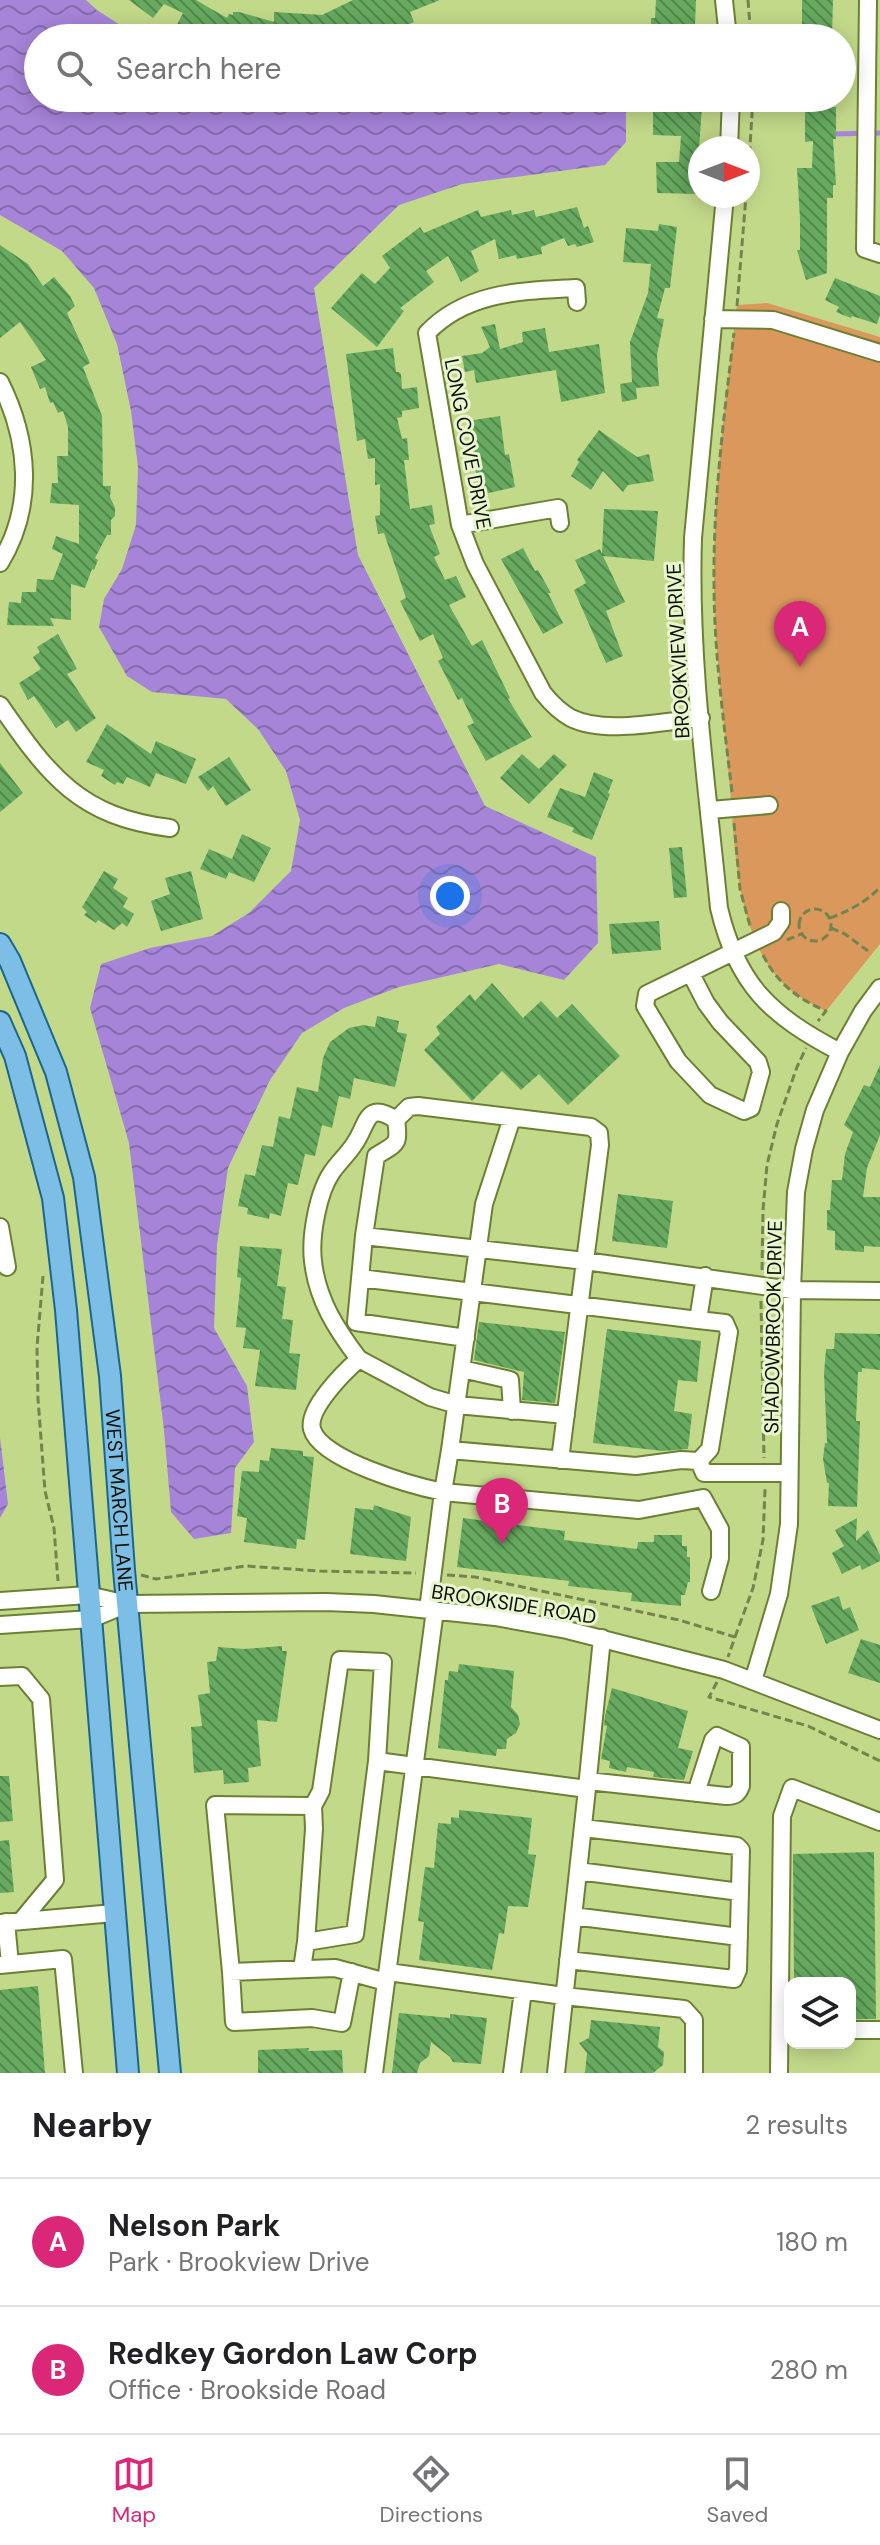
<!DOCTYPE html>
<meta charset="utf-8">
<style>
:root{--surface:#fff;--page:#f2f2f2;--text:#202124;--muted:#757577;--line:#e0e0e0;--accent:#db2777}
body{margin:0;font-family:"DM Sans",sans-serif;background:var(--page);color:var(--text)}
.controls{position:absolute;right:24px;bottom:24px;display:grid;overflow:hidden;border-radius:16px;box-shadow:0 4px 20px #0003}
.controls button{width:72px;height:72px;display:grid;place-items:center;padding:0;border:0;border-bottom:2px solid var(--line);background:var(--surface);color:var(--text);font:40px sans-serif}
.compass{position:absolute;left:688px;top:136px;width:72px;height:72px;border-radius:50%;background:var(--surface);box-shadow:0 4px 20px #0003;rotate:90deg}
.you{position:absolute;left:450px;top:896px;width:28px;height:28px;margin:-20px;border:6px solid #fff;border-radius:50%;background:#1a73e8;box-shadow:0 0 0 12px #1a73e833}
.badge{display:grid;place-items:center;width:52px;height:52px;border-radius:50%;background:var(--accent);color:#fff;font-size:26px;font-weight:700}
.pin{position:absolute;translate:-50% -66px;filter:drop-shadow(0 2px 4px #0008)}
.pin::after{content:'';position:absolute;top:42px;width:28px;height:24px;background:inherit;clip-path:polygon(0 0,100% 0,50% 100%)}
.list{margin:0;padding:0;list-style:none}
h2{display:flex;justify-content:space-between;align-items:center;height:104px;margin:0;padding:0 32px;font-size:34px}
h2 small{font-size:26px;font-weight:400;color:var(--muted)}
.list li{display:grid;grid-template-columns:52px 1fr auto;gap:24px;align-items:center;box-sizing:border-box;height:128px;padding:0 32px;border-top:2px solid var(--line)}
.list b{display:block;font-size:30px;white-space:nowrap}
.list p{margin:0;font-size:26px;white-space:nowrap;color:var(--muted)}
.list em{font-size:26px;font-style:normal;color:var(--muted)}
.icon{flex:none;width:44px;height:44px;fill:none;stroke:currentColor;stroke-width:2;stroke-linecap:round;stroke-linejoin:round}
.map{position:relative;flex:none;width:880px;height:2073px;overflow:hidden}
.search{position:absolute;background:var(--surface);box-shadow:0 4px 20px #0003;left:24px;right:24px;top:24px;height:88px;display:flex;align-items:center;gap:20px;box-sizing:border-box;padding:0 28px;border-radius:44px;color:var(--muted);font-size:30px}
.sheet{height:360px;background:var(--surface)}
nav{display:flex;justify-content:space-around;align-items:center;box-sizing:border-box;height:112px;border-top:2px solid var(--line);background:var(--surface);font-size:22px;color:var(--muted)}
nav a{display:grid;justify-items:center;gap:4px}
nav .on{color:var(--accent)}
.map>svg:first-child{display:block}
.green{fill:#da985d}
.water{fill:url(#water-waves)}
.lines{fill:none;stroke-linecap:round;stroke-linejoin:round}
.stream{stroke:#a684d8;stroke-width:5}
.building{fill:url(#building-back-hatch)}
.minor-casing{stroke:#6c8033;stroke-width:20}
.major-casing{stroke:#1d668b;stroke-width:24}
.path{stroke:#74844f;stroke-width:3;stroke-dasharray:8 4;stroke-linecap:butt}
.minor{stroke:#fff;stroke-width:16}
.major{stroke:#7dbee6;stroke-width:20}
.labels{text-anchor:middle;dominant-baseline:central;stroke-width:6;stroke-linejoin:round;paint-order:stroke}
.street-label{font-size:20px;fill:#0a1100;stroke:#e9f5ce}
</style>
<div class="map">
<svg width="880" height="2073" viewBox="0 0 880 2073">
<defs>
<pattern id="water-waves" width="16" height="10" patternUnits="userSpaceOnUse" patternTransform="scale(2)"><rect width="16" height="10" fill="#a684d8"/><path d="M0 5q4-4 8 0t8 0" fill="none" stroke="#856bad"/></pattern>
<pattern id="building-back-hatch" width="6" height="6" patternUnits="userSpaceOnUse" patternTransform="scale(2)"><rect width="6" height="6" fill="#66a95f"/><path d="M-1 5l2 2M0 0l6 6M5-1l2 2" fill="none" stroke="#52884c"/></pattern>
</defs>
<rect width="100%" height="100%" fill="#c2d98a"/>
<path class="green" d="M767,303L880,337V944L826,1011C801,1000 781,986 766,962C734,906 735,840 729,778C724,715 714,648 714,584C713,491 726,397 737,305Z"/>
<path class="water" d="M0,0H86L97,10L140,38H38V98H626V142L605,165L462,184L399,205L314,288L358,555L485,806L596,857L598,943L564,980L499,964L399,987L344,1008L302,1033L270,1080L228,1168L217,1245L214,1328L247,1386L254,1442L235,1468L231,1533L194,1539L171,1512L164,1430L129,1143L90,1008L101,964L150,948L212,936L249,913L291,871L300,820L286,771L258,729L226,699L152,692L127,676L99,627L104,599L122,569L136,525L138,467L131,411L117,344L94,288L62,251L0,215Z
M455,26L605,35L609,38H423Z
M0,1437L8,1504L0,1518Z"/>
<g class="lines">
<path class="stream" d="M831,134L880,133"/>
</g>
<path class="building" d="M129,0H196L227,18L229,14L233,15V12H239L274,22V12L322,15L353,0H440L410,12L414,22L386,34L382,25L355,38H280V32L255,33L253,38H170L183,13L164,4L153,18Z
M656,0H696L695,25H668L669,30L651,29V18H655Z
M802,0H833L832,38H807V27H802Z
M805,98H831L833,107H836V139H833L836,185H833V198H827V273L806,280L797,250H800V219L797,168H812L813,141L805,142Z
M653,103L702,105L696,194L657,193L656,162H679L681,136L653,135Z
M577,207L584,228L588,226L594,242L577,247L575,244L568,246L564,238L541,247L542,254L517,259L516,255L499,259L495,239L471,251L479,271L461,282L448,256L426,271L434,282L400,308L404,311L377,347L331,308L362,273L375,284L390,268L382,256L420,227L424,233L478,210L481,217L511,210L512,215L534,210L536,217Z
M659,224L677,227L670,288H665L657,318L664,319L657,355L659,386L636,388L637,399L622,402L620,384L632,382L630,342L648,293L651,264L623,262L626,228L658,231Z
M0,245L28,264L43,286L54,277L70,296L75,306L67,313L90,363L83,367L102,416L103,486H111L110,497L115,508V516L111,520V535H107L95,558L98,560L94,570L92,569L85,588L71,584V620L50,618L54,626L7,625L9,602L21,603L22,592H36L37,579L53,580L63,554L52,549L56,536L79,544V505L50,503L52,483H58L57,456H68V427L63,411L58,413L53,402L50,403L45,387L40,389L31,367L46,360L20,322L0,338Z
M835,278L880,296V315L877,324L852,316L851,318L836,312L839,307L825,300Z
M495,324L500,349L523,342L522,332L545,328L549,352L599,344L605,393L561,402L556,370L476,383L474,370L465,372L462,356L482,353L490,347L481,327Z
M393,348L396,372H399L401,374L402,389L417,387L419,408L402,411V417L397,418L402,439L407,438L409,460H404L410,509L432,505L435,524L429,525L440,554L434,557L445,580L456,576L466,597L449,605L472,646L482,640L510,698L508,699L532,737L486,761L467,726L474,723L462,698L458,700L438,661L443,658L433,634L420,641L400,601L406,598L384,533L378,534L375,516L380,515V484L375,485V458L368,459L365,439L357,441L346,354Z
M500,416L505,455L509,454L515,487L480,495L467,421Z
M599,430L637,457L649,454L654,481L628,485L623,492L603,471L591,490L571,476L579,462L577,460Z
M604,509L658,511L654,561L603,556L625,602L606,611L623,656L606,663L574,590L586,583L575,560L600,549L602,554Z
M523,548L535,571L538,570L551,593H548L563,623L543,634L501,559Z
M58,634L77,669L67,674L96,718L76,732L68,720L56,728L34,696L28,700L19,683L41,669L33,657L40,652L37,647Z
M107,724L151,754L156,741L196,759L186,784L156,773L150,787L127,777L123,784L117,782L115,785L101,776L104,770L86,762Z
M522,754L539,769L554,754L567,765L529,804L500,778Z
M229,757L251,790L226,806L213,786L208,791L198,777Z
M0,763L23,793L0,812Z
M594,772L613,780L608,793L610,794L592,840L572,832L574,828L547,817L560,788L585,797Z
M242,834L271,848L254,882L229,872L226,879L200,869L209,849L232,859Z
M682,847L687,897L674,898L669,848Z
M104,871L118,879L113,888L128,898L123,907L134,914L127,927L122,923L114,930L98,920L96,923L84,915L87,912L82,907Z
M191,871L203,919L161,931L151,901L170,894L165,878Z
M659,921L661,950L612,954L609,924Z
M492,983L523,1018L541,1001L557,1018L572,1004L620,1056L568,1105L539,1074L521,1090L502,1071L472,1101L424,1050L440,1034L436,1027L470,994L475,1001Z
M377,1016L399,1021L397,1032L407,1034L395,1087L354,1078L350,1099L339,1096L332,1128L322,1125L315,1156L305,1154L298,1185L288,1183L281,1216L270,1213L269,1219L247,1214L248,1208L238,1206L245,1174L255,1176L262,1145L273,1147L279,1116L290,1119L297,1087L318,1092L323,1058L330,1042L349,1028L363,1025L375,1027Z
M880,1065V1135L867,1168L863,1197H880V1247L864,1246V1252L835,1250V1231L827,1230V1210H830L832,1180H842L845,1154L853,1132L844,1125L864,1085L870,1087Z
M618,1194L673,1201L667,1248L612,1241Z
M240,1246L282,1249L277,1286L286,1287L282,1319L293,1320L289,1353L300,1354L296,1390L255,1386L260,1350L243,1348L246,1328L236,1327L241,1278L237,1277Z
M479,1322L565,1332L555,1403L522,1400L524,1372L474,1360Z
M607,1329L701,1341L697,1382L678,1380L674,1411L692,1414L688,1449L663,1451L593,1443Z
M835,1333L880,1334V1370L862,1368V1372H858L856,1421H860L857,1507L828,1506L829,1483H827L823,1459L825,1443H827L824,1374L826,1349H834Z
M271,1448L303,1451V1456L314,1457L305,1540L297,1539L296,1549L244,1542L247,1518L237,1516L242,1471L259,1472L260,1460L269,1461Z
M374,1505L411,1517L406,1561L350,1554L355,1508L373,1510Z
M463,1518L565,1531L564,1540L637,1549L638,1542H654V1535H682V1546H687V1557H690V1582H688L685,1595H681V1606L631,1601L632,1593L568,1586L569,1581L457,1567Z
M857,1518L856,1541L868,1530L880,1555V1561L862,1570L860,1565L842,1574L832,1553L844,1546L835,1530Z
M839,1596L843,1610L850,1607L859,1630L826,1644L811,1606Z
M861,1639L880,1645V1683L848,1673Z
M282,1646V1651H287L277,1722L257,1720L261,1766L248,1768L249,1782L224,1784L223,1770L194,1773L191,1727L202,1726L198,1695L210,1693L207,1662L216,1661L218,1647L244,1649Z
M459,1664L514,1671L511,1707L518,1715L520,1724L516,1733L507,1739L506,1749H497L496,1756L438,1748L445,1680H448L449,1671L458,1672Z
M612,1688L688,1711L678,1748L693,1751L684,1780L653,1777L654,1772L627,1767L626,1772L609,1768L610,1761L601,1759L607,1726L604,1725L605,1716Z
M0,1776H9L13,1821L0,1822Z
M459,1810L532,1818L528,1854L536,1855L528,1907L508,1906L504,1934L499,1933L492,1970L419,1960L424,1922L418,1921L425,1867L434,1868L438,1823L451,1824V1817L459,1818Z
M9,1840L14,1892L0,1893V1841Z
M874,1852L876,2019H850V1983H794L793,1854Z
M38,1986L45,2073H0V1990Z
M399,2013L450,2018V2014L487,2018L481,2064L453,2062L450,2057L431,2042L429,2056L420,2063L417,2073H392Z
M591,2020L660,2027L658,2047L664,2052L663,2065L653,2073H585L587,2053L579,2043L589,2038Z
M309,2048L308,2051L342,2050L343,2073H258V2050Z"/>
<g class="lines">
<defs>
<path id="minor" d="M724,0L728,38
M868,0L865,249L880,254
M729,148L731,98
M725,196L693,538C689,662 707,785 719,908C737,985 771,1016 840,1052
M577,302L576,288C523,291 467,291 427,333L460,525L475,564L543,693C551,703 560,712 571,718C605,735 663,721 701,718
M713,319L773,320L880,353
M0,382C29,440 35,506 0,563
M460,525L558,508L560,523
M0,705C49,776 80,817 170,828
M710,810L769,805
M691,974L706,1003L720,1022L758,1062L761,1072L751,1108L744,1111L710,1095L678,1061L645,1006L647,994L774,932L781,922V911
M396,1120C400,1146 396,1143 376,1156L364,1236L356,1322L466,1338
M0,1227L7,1267
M364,1236L585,1261L560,1460
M360,1278L698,1320
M359,1359L430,1397L457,1405L566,1415
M462,1369L510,1380L512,1411
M450,1450L484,1204L512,1118
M699,1461L710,1449L729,1332L725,1323L698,1320L705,1276
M711,1591L720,1558V1529L703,1498L639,1510L443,1492L450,1450L636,1466L681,1460L699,1461L704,1473H789
M0,1601L88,1595L127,1604L326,1602L374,1604L495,1617L567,1630L724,1670L880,1730
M428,1610L443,1492C414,1486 320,1460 312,1429C307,1409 344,1372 359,1359C336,1329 317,1299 313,1261C310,1236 318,1192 332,1172C339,1162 348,1154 355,1143C368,1124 366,1100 396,1120L409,1107L418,1106L591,1127L599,1133L600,1145L585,1261L792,1290L880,1291
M0,1625L91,1619L127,1604
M0,1677L22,1676L41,1699L55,1880L21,1921
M753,1681L779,1594L789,1524L792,1290L796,1192L804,1149L815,1110L840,1052L863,1011L880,988
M588,1781L726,1796C735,1796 738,1794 741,1786V1747L717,1736L713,1740L696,1793
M587,1788L602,1638
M578,1871L740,1892
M573,1916L739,1937
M6,1922L10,1964
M0,1923L114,1913
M306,1942L314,1829L313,1806
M568,1960L734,1979L738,1970L741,1850L737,1846L583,1828
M0,1965L63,1959L74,2073
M302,1969L306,1942L355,1934L377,1761
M231,1972L234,2022L312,2018L342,2023L352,1972
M388,1972L564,1996L684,2009L694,2020V2073
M386,1982L335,1968L231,1972L215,1805L313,1806L321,1791L340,1660L383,1662L377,1761L587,1789L556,2073
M850,2030H880
M374,2073L435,1610
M512,2073L523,1991
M779,2073L782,1816L792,1788L880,1822"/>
<g id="major">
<path id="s1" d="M0,944L10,961L56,1072L84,1177L110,1376L124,1570L170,2073"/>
<path d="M0,1022L15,1056L53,1198L66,1310L128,2073"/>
</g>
</defs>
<use href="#minor" class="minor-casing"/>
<use href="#major" class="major-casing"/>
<path class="path" d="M748,0L751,38
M748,178L753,98
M737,306L746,196
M732,792C724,724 714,652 714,584C713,501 724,416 734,333
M734,823L740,889L750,926
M799 925a16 16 0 1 1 32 0a16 16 0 1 1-32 0Z
M830,918C848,911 867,902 880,887
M831,928L845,934L868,951
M787,940L801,934
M763,955C777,983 798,999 826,1011L818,1021
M762,1270L763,1210L767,1165L777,1124L797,1067L806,1048
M43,1276L37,1347L38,1399L45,1491L54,1528L58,1581
M761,1301L764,1458
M141,1575L156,1579L246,1566L320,1571L416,1573
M447,1575L475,1577L679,1620L735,1637L728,1657
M735,1637L753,1588L763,1540L765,1489
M717,1682L709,1697L808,1726L880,1761"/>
<use href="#minor" class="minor"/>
<use href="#major" class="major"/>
</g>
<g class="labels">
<g class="street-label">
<text transform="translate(468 444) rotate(79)">LONG COVE DRIVE</text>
<text transform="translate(678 651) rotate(-93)">BROOKVIEW DRIVE</text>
<text transform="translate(773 1327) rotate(-89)">SHADOWBROOK DRIVE</text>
<text stroke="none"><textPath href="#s1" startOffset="574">WEST MARCH LANE</textPath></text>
<text transform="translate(514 1604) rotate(9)">BROOKSIDE ROAD</text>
</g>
</g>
</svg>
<div class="controls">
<button><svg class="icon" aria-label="layers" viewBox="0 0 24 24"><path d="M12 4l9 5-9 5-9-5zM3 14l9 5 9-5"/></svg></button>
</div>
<svg class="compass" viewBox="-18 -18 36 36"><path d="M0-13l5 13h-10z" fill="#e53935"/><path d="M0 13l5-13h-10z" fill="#757577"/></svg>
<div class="you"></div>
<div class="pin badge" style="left:800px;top:667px">A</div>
<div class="pin badge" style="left:502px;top:1544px">B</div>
<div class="search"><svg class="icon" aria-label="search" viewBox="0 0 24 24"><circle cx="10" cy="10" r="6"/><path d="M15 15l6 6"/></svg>Search here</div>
</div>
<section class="sheet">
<h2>Nearby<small>2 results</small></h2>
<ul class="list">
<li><span class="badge">A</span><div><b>Nelson Park</b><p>Park · Brookview Drive</p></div><em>180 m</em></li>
<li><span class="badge">B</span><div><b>Redkey Gordon Law Corp</b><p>Office · Brookside Road</p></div><em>280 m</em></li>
</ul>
</section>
<nav>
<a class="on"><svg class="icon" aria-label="map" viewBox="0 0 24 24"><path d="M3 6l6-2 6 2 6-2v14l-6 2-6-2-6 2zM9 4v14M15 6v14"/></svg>Map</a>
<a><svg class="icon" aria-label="directions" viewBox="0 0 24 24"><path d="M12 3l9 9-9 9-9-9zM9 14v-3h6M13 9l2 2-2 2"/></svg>Directions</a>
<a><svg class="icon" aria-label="saved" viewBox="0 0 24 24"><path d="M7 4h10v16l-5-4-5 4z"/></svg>Saved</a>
</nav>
